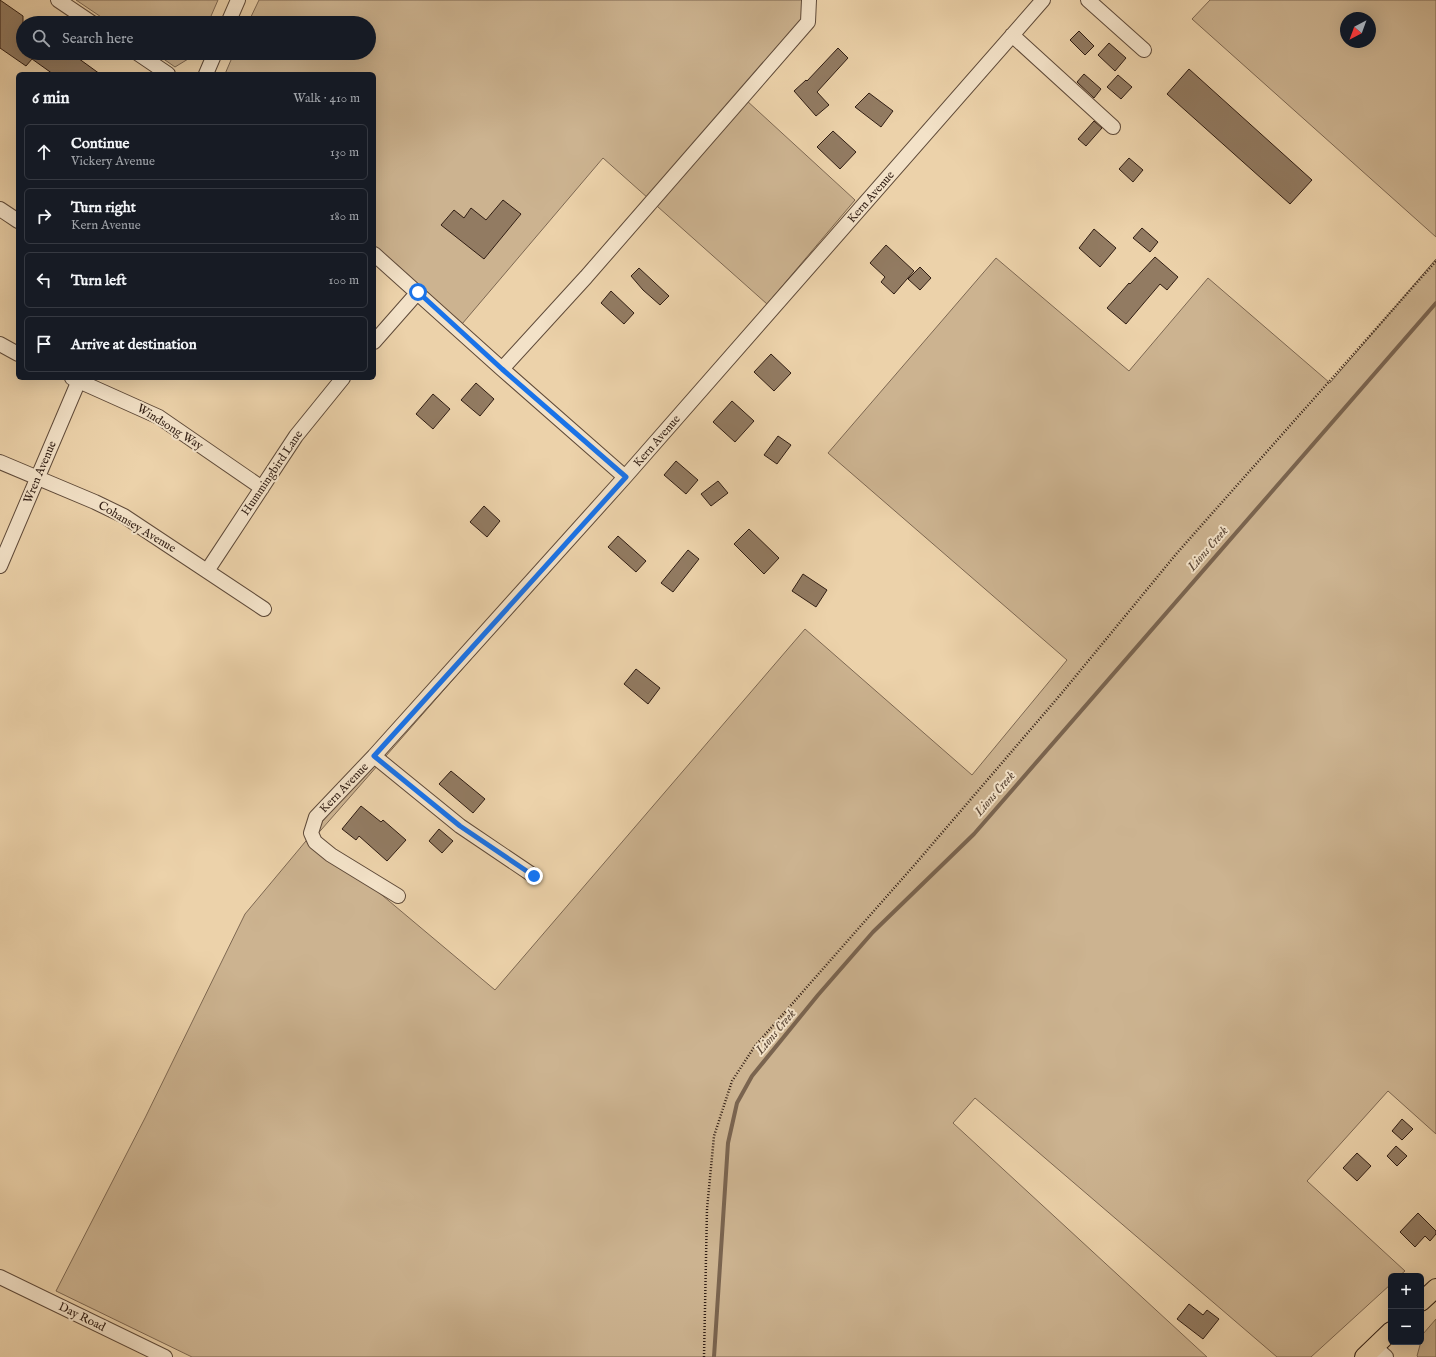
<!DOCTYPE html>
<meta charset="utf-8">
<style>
:root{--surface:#171b24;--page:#20242c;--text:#f1f3f6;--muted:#9ea1a6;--line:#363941}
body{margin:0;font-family:"IM FELL English",serif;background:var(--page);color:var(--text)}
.controls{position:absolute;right:12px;bottom:12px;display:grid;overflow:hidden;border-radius:6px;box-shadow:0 4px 16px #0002}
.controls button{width:36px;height:36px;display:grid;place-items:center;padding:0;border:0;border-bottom:1px solid var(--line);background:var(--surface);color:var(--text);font:20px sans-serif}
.compass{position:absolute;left:1340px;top:12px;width:36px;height:36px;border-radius:50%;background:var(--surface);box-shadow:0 4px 16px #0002;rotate:221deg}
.stop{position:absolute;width:12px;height:12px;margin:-9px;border:3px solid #1a73e8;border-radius:50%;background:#fff}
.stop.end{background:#1a73e8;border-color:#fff;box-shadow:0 1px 4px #0008}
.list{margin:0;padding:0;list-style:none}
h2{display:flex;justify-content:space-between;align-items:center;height:52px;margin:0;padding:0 16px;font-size:17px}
h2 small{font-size:13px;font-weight:400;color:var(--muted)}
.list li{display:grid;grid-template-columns:26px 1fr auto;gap:12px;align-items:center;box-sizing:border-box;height:56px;margin:0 8px 8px;padding:0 8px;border:1px solid var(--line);border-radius:6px}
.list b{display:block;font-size:15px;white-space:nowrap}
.list p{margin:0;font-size:13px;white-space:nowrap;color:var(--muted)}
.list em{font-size:13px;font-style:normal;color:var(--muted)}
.icon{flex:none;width:22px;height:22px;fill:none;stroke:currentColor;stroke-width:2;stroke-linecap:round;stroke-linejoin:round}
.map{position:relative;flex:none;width:1436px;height:1357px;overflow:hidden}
.search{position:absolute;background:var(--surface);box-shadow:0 4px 16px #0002;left:16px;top:16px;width:360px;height:44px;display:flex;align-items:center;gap:10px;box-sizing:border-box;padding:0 14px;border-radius:22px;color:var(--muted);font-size:15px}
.panel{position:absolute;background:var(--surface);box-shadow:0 4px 16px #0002;left:16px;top:72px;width:360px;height:308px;border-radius:6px}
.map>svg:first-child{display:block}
.green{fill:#ccb390;stroke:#7e6852;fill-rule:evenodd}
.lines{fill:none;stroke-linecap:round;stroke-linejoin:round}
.stream{stroke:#7a644f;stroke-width:4}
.building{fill:#927b62;stroke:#301d13}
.minor-casing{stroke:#5f4a39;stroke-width:16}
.major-casing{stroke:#301d13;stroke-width:20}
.path{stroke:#301d13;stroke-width:2.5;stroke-dasharray:1 2;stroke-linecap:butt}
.minor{stroke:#f3e2c8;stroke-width:14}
.major{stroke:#ecd2aa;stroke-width:18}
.route{stroke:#1a73e8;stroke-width:5}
.labels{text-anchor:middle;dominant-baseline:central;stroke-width:4;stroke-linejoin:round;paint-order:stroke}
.street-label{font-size:12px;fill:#301d13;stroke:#f3e2c8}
.water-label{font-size:13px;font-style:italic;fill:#5b4736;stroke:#f3e2c8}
</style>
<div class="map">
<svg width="1436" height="1357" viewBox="0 0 1436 1357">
<rect width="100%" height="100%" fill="#ecd2aa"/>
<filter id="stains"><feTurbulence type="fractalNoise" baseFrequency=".005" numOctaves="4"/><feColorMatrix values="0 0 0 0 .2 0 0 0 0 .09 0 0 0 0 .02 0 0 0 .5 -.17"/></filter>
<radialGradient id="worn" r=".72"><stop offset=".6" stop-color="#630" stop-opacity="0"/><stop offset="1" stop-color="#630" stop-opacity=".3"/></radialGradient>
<path class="green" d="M76,0H218L208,23H110Z
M259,0H804L810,22L746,100L855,200L767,304L603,158L462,324L395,263L374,247V74H225L234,53H369V23H248Z
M1210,0H1436V237L1192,19ZM1346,18H1370V42H1346Z
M155,53H195L193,56L175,67Z
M996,258L1129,371L1208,278L1330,383L1436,259V1134L1388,1091L1307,1181L1405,1271L1399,1276H1391V1284L1311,1357H1277L975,1098L953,1123L1207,1357H192L56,1291L145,1118L245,914L361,775L629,479L314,838L495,990L805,629L972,775L1067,660L828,453Z
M1436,1319V1357H1418L1417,1356L1423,1334Z"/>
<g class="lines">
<path class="stream" d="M714,1357L728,1143L737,1103L752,1076L818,995L873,932L974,834L1436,303"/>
</g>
<path class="building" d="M0,0L23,16V53H71L100,74H53L32,59L26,66L0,48Z
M1079,31L1094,46L1085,55L1070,40Z
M1109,43L1126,58L1115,71L1098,55Z
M838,48L848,58L817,92L829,105L816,116L794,91L806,80L807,81Z
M1189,69L1312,180L1290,204L1167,94Z
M1084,74L1101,89L1094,98L1077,82Z
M1118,75L1132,87L1121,99L1107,87Z
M869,93L893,111L881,127L855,107Z
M1094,121L1102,128L1086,146L1078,139Z
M833,131L856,152L840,169L817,147Z
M1129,158L1143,170L1133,182L1119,169Z
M503,200L521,214L484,259L441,225L454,210L464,218L471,208L486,220Z
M1142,228L1158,242L1150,252L1133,238Z
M1094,229L1116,248L1100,267L1079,248Z
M886,245L914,271L894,294L881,282L885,277L870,263Z
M1155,257L1178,277L1167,290L1160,284L1126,324L1107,308L1129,283L1130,284Z
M920,267L931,278L920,290L908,279Z
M639,268L669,296L660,305L643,290L631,276Z
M611,291L634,313L624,324L601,303Z
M771,354L791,373L774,391L754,372Z
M476,383L494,399L480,416L461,400Z
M433,394L450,409L433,429L416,414Z
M732,401L754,421L735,442L713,422Z
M778,436L791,445L777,464L764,455Z
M676,461L698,480L686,494L664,475Z
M718,481L728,493L711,506L701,494Z
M484,506L500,521L487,537L470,522Z
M749,529L779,558L764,574L734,544Z
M618,536L646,561L636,572L608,547Z
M688,550L699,559L673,592L661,583Z
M803,574L827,590L816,607L792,591Z
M636,669L660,688L648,704L624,684Z
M451,771L485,799L473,813L439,784Z
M361,806L381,822L383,820L406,840L387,861L359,836L356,840L342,829Z
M439,829L453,841L442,853L429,841Z
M1402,1119L1413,1129L1402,1140L1392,1131Z
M1396,1146L1407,1156L1397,1166L1387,1156Z
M1357,1153L1371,1166L1357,1181L1343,1168Z
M1418,1213L1436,1231V1234L1430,1241L1425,1236L1415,1247L1400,1232Z
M1189,1304L1203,1315L1207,1310L1219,1319L1203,1339L1177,1319Z"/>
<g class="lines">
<defs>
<path id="minor" d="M58,0L92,23
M1088,0L1144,50
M228,23L238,0
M1012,35L1113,127
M137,53L168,74
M206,74L215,53
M0,209L18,221
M374,254L502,369L625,477
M374,342L418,292
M0,344L18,354
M502,369L586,277L808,22L809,0
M72,378L159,417L262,488
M0,462L95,502L124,516L264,609
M0,566L80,378
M207,571L296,436L343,378
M374,756L460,826L534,876
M398,896L331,855L315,842L311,833L316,817L374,756L625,477L1043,0
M0,1277L165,1357
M1375,1347L1386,1357"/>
<path id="major" d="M1421,1302L1436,1288
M1364,1357L1391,1331"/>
</defs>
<use href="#minor" class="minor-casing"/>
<use href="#major" class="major-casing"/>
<path class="path" d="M704,1357L707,1209L714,1136L732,1081L755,1046L917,862L1061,694L1177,553L1436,261"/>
<use href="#minor" class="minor"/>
<use href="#major" class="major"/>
</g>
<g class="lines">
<path class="route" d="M418,292L502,369L626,477L374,756L460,826L534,876"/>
</g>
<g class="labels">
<g class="street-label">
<text transform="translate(871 197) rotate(-49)">Kern Avenue</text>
<text transform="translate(170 427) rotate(32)">Windsong Way</text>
<text transform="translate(657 441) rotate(-49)">Kern Avenue</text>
<text transform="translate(40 472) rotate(-67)">Wren Avenue</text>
<text transform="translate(272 473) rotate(-56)">Hummingbird Lane</text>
<text transform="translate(137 527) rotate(31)">Cohansey Avenue</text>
<text transform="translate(344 788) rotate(-46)">Kern Avenue</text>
<text transform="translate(82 1317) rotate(26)">Day Road</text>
</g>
<g class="water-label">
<text transform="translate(1208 549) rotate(-49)">Lions Creek</text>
<text transform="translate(995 794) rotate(-49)">Lions Creek</text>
<text transform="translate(776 1032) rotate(-50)">Lions Creek</text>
</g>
</g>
<rect width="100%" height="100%" filter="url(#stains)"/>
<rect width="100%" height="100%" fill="url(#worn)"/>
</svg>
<div class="controls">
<button>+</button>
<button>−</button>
</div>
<svg class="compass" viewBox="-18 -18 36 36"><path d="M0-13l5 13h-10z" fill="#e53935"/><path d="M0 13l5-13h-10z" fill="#9ea1a6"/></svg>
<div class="stop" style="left:418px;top:292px"></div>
<div class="stop end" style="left:534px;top:876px"></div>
<div class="search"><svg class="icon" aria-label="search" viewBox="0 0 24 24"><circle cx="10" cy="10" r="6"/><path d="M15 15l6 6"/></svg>Search here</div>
<section class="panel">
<h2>6 min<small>Walk · 410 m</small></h2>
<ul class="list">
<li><svg class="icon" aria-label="ahead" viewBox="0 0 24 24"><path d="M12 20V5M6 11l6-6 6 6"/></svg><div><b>Continue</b><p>Vickery Avenue</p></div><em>130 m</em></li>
<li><svg class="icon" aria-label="right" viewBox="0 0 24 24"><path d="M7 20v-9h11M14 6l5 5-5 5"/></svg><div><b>Turn right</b><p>Kern Avenue</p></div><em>180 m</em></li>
<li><svg class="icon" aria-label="left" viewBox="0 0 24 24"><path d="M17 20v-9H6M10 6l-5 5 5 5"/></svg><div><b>Turn left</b></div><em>100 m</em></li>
<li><svg class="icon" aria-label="arrive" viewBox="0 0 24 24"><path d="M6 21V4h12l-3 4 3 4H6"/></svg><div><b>Arrive at destination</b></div></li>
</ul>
</section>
</div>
